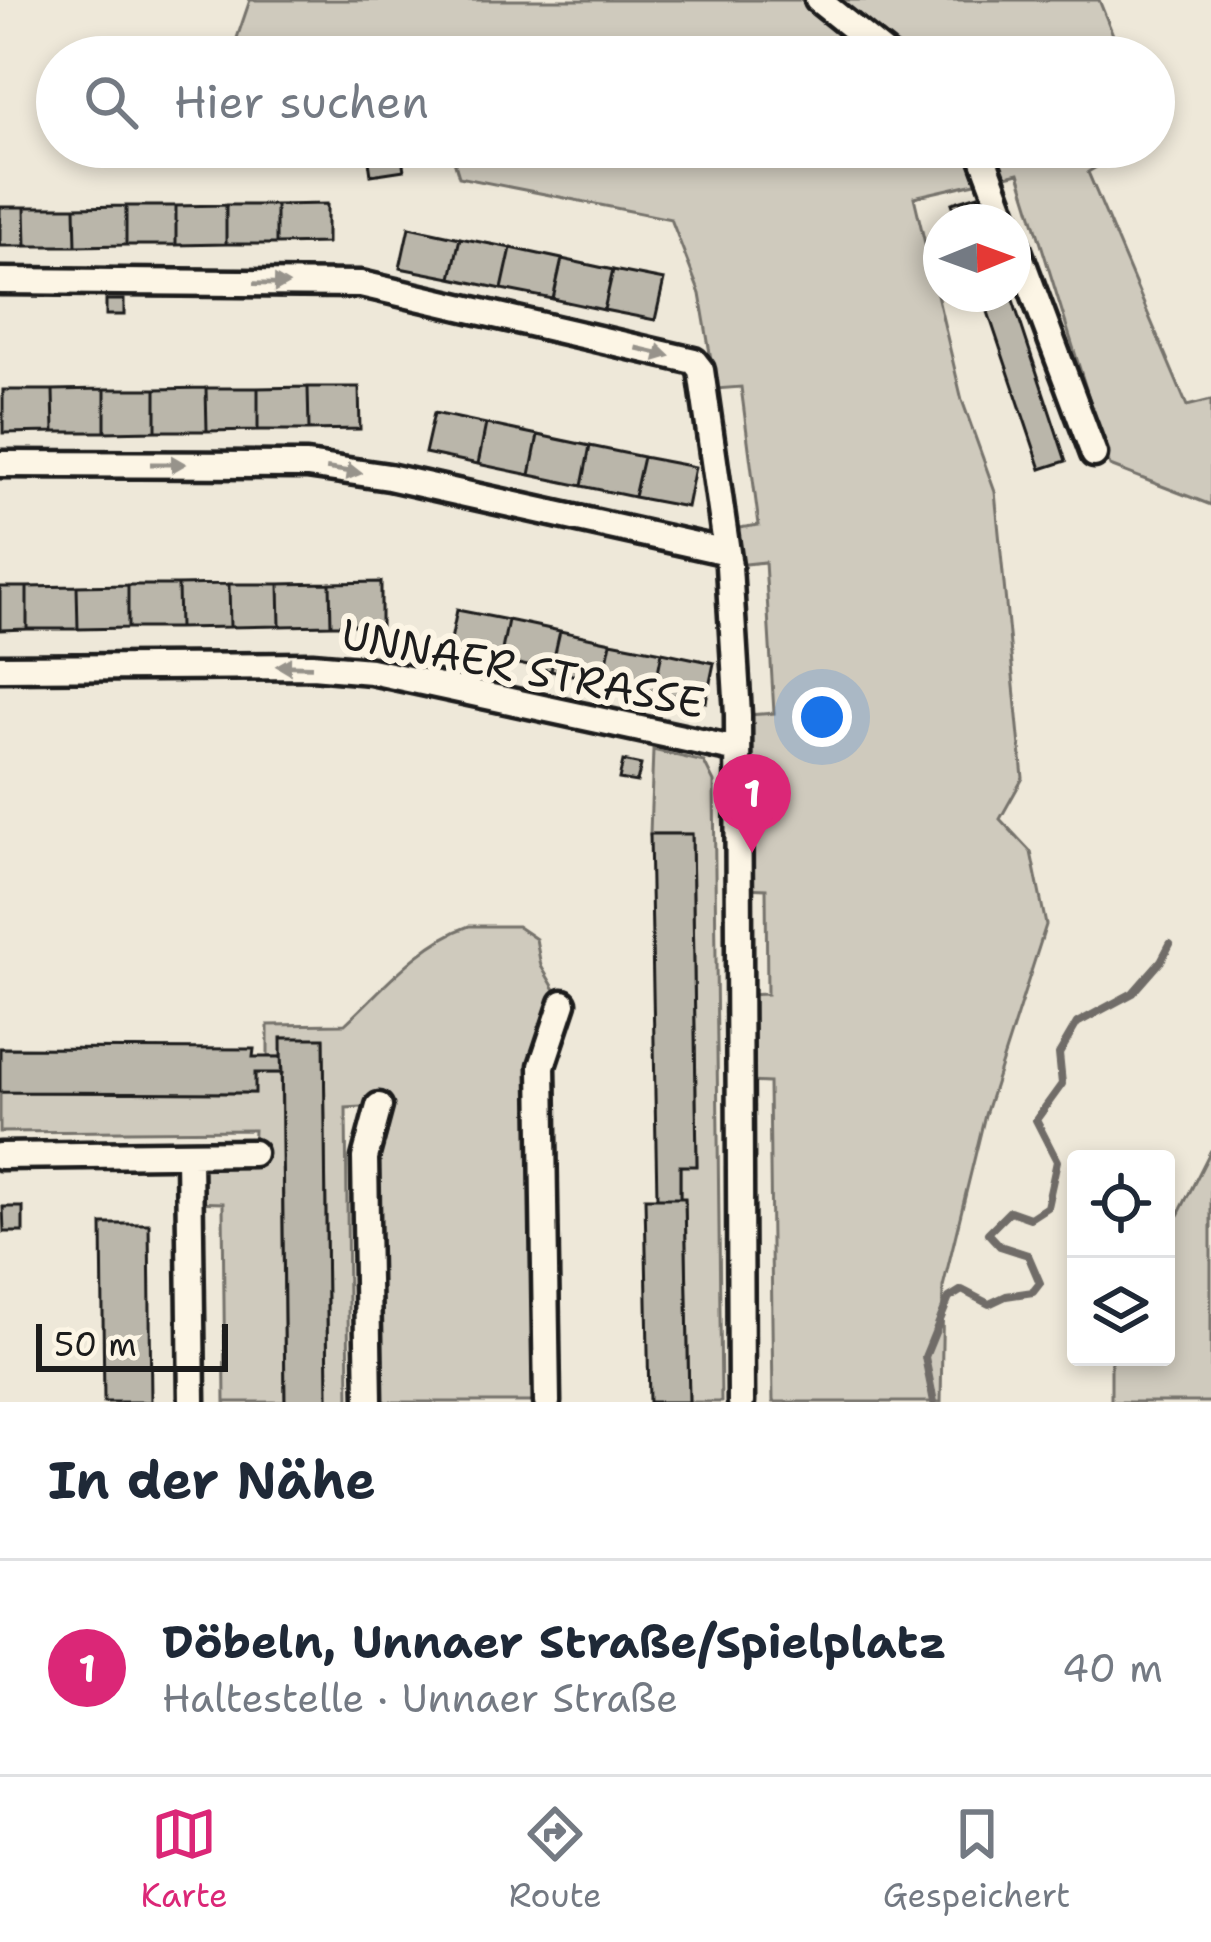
<!DOCTYPE html>
<html lang="de">
<meta charset="utf-8">
<style>
:root{--surface:#fff;--page:#f6f6f7;--text:#1f2937;--muted:#747a83;--line:#e0e1e3;--accent:#db2777}
body{margin:0;font-family:"Shantell Sans",sans-serif;background:var(--page);color:var(--text)}
.controls{position:absolute;right:36px;bottom:36px;display:grid;overflow:hidden;border-radius:12px;box-shadow:0 6px 18px #0003}
.controls button{width:108px;height:108px;display:grid;place-items:center;padding:0;border:0;border-bottom:3px solid var(--line);background:var(--surface);color:var(--text);font:60px sans-serif}
.compass{position:absolute;left:923px;top:204px;width:108px;height:108px;border-radius:50%;background:var(--surface);box-shadow:0 6px 18px #0003;rotate:89deg}
.scale{position:absolute;left:36px;bottom:30px;width:192px;box-sizing:border-box;padding-left:12px;border:6px solid #1c1c1c;border-top:0;font-size:33px;line-height:42px;white-space:nowrap;color:#1c1c1c;-webkit-text-stroke:9px #fcf5e5;paint-order:stroke}
.you{position:absolute;left:822px;top:717px;width:42px;height:42px;margin:-30px;border:9px solid #fff;border-radius:50%;background:#1a73e8;box-shadow:0 0 0 18px #1a73e833}
.badge{display:grid;place-items:center;width:78px;height:78px;border-radius:50%;background:var(--accent);color:#fff;font-size:39px;font-weight:700}
.pin{position:absolute;translate:-50% -99px;filter:drop-shadow(0 3px 6px #0008)}
.pin::after{content:'';position:absolute;top:63px;width:42px;height:36px;background:inherit;clip-path:polygon(0 0,100% 0,50% 100%)}
.list{margin:0;padding:0;list-style:none}
h2{display:flex;justify-content:space-between;align-items:center;height:156px;margin:0;padding:0 48px;font-size:51px}
h2 small{font-size:39px;font-weight:400;color:var(--muted)}
.list li{display:grid;grid-template-columns:78px 1fr auto;gap:36px;align-items:center;box-sizing:border-box;height:216px;padding:0 48px;border-top:3px solid var(--line)}
.list b{display:block;font-size:45px;white-space:nowrap}
.list p{margin:0;font-size:39px;white-space:nowrap;color:var(--muted)}
.list em{font-size:39px;font-style:normal;color:var(--muted)}
.icon{flex:none;width:66px;height:66px;fill:none;stroke:currentColor;stroke-width:2;stroke-linecap:round;stroke-linejoin:round}
.map{position:relative;flex:none;width:1211px;height:1402px;overflow:hidden}
.search{position:absolute;background:var(--surface);box-shadow:0 6px 18px #0003;left:36px;right:36px;top:36px;height:132px;display:flex;align-items:center;gap:30px;box-sizing:border-box;padding:0 42px;border-radius:66px;color:var(--muted);font-size:45px}
.sheet{height:372px;background:var(--surface)}
nav{display:flex;justify-content:space-around;align-items:center;box-sizing:border-box;height:168px;border-top:3px solid var(--line);background:var(--surface);font-size:33px;color:var(--muted)}
nav a{display:grid;justify-items:center;gap:6px}
nav .on{color:var(--accent)}
.map>svg:first-child{display:block}
.green{fill:#cfcabd;stroke:#76736c;stroke-width:3}
.lines{fill:none;stroke-linecap:round;stroke-linejoin:round}
.stream{stroke:#6f6c67;stroke-width:8}
.building{fill:#bab6aa;stroke:#1c1c1c;stroke-width:3}
.street-casing{stroke:#1c1c1c;stroke-width:33}
.street{stroke:#fcf5e5;stroke-width:24}
.oneway{fill:#97938b}
.labels{text-anchor:middle;dominant-baseline:central;stroke-width:12;stroke-linejoin:round;paint-order:stroke}
.street-label{font-size:42px;fill:#1c1c1c;stroke:#fcf5e5}
</style>
<div class="map">
<svg width="1211" height="1402" viewBox="0 0 1211 1402">
<rect width="100%" height="100%" fill="#eee8d9"/>
<filter id="ink" filterUnits="userSpaceOnUse"><feTurbulence type="fractalNoise" baseFrequency=".00833" numOctaves="2"/><feDisplacementMap in="SourceGraphic" scale="24" xChannelSelector="R" yChannelSelector="G"/><feConvolveMatrix kernelMatrix="1 2 1 2 8 2 1 2 1" color-interpolation-filters="sRGB"/></filter>
<g filter="url(#ink)">
<path class="green" d="M250,0H1099L1122,57H271L237,38Z
M450,147H1130L1088,172L1187,406L1211,400V505L1110,466L1019,173L914,197L962,400L995,492L1023,778L1000,819L1031,852L1046,925L985,1115L943,1287L941,1402H773L769,1083L747,1082L746,995L767,994L766,889L745,888L748,715L774,713L765,562L736,565L732,529L759,525L741,387L716,389L700,294L671,219L459,177Z
M653,750L704,762L714,782L721,1402H689L685,1199L680,1198V1166L697,1165L692,834H650Z
M469,926H517L536,939L541,966L563,1003L542,1066L547,1402H369L378,1106L346,1108L349,1402H328L324,1039L282,1038L281,1057H268V1025L345,1024C382,990 420,943 469,926Z
M255,1073H281L285,1402H225L223,1203L190,1202L189,1154L253,1153L254,1130L0,1132V1092L254,1093Z
M1211,1150V1402H1111V1357H1166V1239Z"/>
<g class="lines">
<path class="stream" d="M934,1402L925,1357L949,1298L962,1290L989,1304L1006,1296L1033,1292L1040,1283L1028,1255L1000,1246L988,1233L1010,1211L1030,1218L1047,1207L1057,1161L1036,1120L1062,1084L1059,1054L1077,1023L1133,993L1161,961L1170,944"/>
</g>
<path class="building" d="M367,147H400L404,170L371,175Z
M978,195L987,222H958L952,203Z
M327,204V243L276,244V205Z
M226,205H276V244H226Z
M226,205V244L176,245V206Z
M126,206H176V245H126Z
M126,206V245L76,246L75,207Z
M0,207H25L26,246H0Z
M25,207H75L76,246H26Z
M409,227L460,238L451,278L400,268Z
M460,238L511,248L502,289L451,278Z
M511,248L562,259L553,299L502,289Z
M562,259L613,270L604,310L553,299Z
M613,270L664,280L655,320L604,310Z
M982,294H1011L1066,461L1041,469Z
M106,300H124V315H106Z
M308,387H359L360,429L309,430Z
M308,387L309,430H258V388Z
M206,388L207,431H156V389Z
M206,388H258V430L207,431Z
M105,389V432H54L53,390Z
M105,389H156V431L105,432Z
M3,390H53L54,432L3,433Z
M434,413L486,424L478,464L425,453Z
M486,424L538,435L530,475L478,464Z
M538,435L590,446L582,486L530,475Z
M590,446L643,457L634,497L582,486Z
M643,457L695,467L687,507L634,497Z
M381,582V625H331L330,583Z
M330,583L331,625L280,626L279,584Z
M229,584L230,627L179,628L178,585Z
M229,584H279L280,626L230,627Z
M128,585H178L179,628H128Z
M128,585V628L78,629L77,586Z
M77,586L78,629H27V587Z
M0,587H27V629L0,630Z
M457,610L508,620L500,660L449,650Z
M508,620L560,631L551,671L500,660Z
M560,631L611,642L603,681L551,671Z
M611,642L662,652L654,692L603,681Z
M662,652L714,663L706,702L654,692Z
M623,761L641,765L637,782L619,779Z
M650,834H692L697,1166H680V1198H657Z
M281,1038H324L328,1402H285Z
M0,1048L254,1049L253,1057H281L282,1073H255V1093L0,1092Z
M645,1198H685L689,1402H649Z
M3,1207H23V1232H4Z
M102,1224H149L151,1402H104Z"/>
<g class="lines">
<defs>
<path id="street" d="M818,0L889,57
M979,147L1007,222
M1013,237L1094,454
M0,281L361,284L694,361L701,370L729,566L738,715L741,1402
M0,464L307,465L389,477L727,552
M0,668L312,666L371,671L738,750
M189,1154L192,1402
M0,1156L253,1153
M369,1402L365,1158L379,1106
M547,1402L542,1066L563,1003"/>
</defs>
<use href="#street" class="street-casing"/>
<use href="#street" class="street"/>
</g>
<defs><path id="oneway-solid" d="M-6-.8H1V-3.2L6.5 0L1 3.2V.8H-6Z" transform="scale(3)"/></defs>
<g class="oneway">
<use href="#oneway-solid" transform="translate(271 284) rotate(1)"/>
<use href="#oneway-solid" transform="translate(653 352) rotate(13)"/>
<use href="#oneway-solid" transform="translate(168 464)"/>
<use href="#oneway-solid" transform="translate(344 471) rotate(8)"/>
<use href="#oneway-solid" transform="translate(294 666) rotate(-179)"/>
</g>
</g>
<g class="labels">
<g class="street-label">
<text transform="translate(523 668) rotate(11)">UNNAER STRASSE</text>
</g>
</g>
</svg>
<div class="controls">
<button><svg class="icon" aria-label="locate" viewBox="0 0 24 24"><circle cx="12" cy="12" r="6"/><path d="M12 2v4M12 18v4M2 12h4M18 12h4"/></svg></button>
<button><svg class="icon" aria-label="layers" viewBox="0 0 24 24"><path d="M12 4l9 5-9 5-9-5zM3 14l9 5 9-5"/></svg></button>
</div>
<svg class="compass" viewBox="-18 -18 36 36"><path d="M0-13l5 13h-10z" fill="#e53935"/><path d="M0 13l5-13h-10z" fill="#747a83"/></svg>
<div class="scale">50 m</div>
<div class="you"></div>
<div class="pin badge" style="left:752px;top:853px">1</div>
<div class="search"><svg class="icon" aria-label="search" viewBox="0 0 24 24"><circle cx="10" cy="10" r="6"/><path d="M15 15l6 6"/></svg>Hier suchen</div>
</div>
<section class="sheet">
<h2>In der Nähe<small></small></h2>
<ul class="list">
<li><span class="badge">1</span><div><b>Döbeln, Unnaer Straße/Spielplatz</b><p>Haltestelle · Unnaer Straße</p></div><em>40 m</em></li>
</ul>
</section>
<nav>
<a class="on"><svg class="icon" aria-label="map" viewBox="0 0 24 24"><path d="M3 6l6-2 6 2 6-2v14l-6 2-6-2-6 2zM9 4v14M15 6v14"/></svg>Karte</a>
<a><svg class="icon" aria-label="directions" viewBox="0 0 24 24"><path d="M12 3l9 9-9 9-9-9zM9 14v-3h6M13 9l2 2-2 2"/></svg>Route</a>
<a><svg class="icon" aria-label="saved" viewBox="0 0 24 24"><path d="M7 4h10v16l-5-4-5 4z"/></svg>Gespeichert</a>
</nav>
